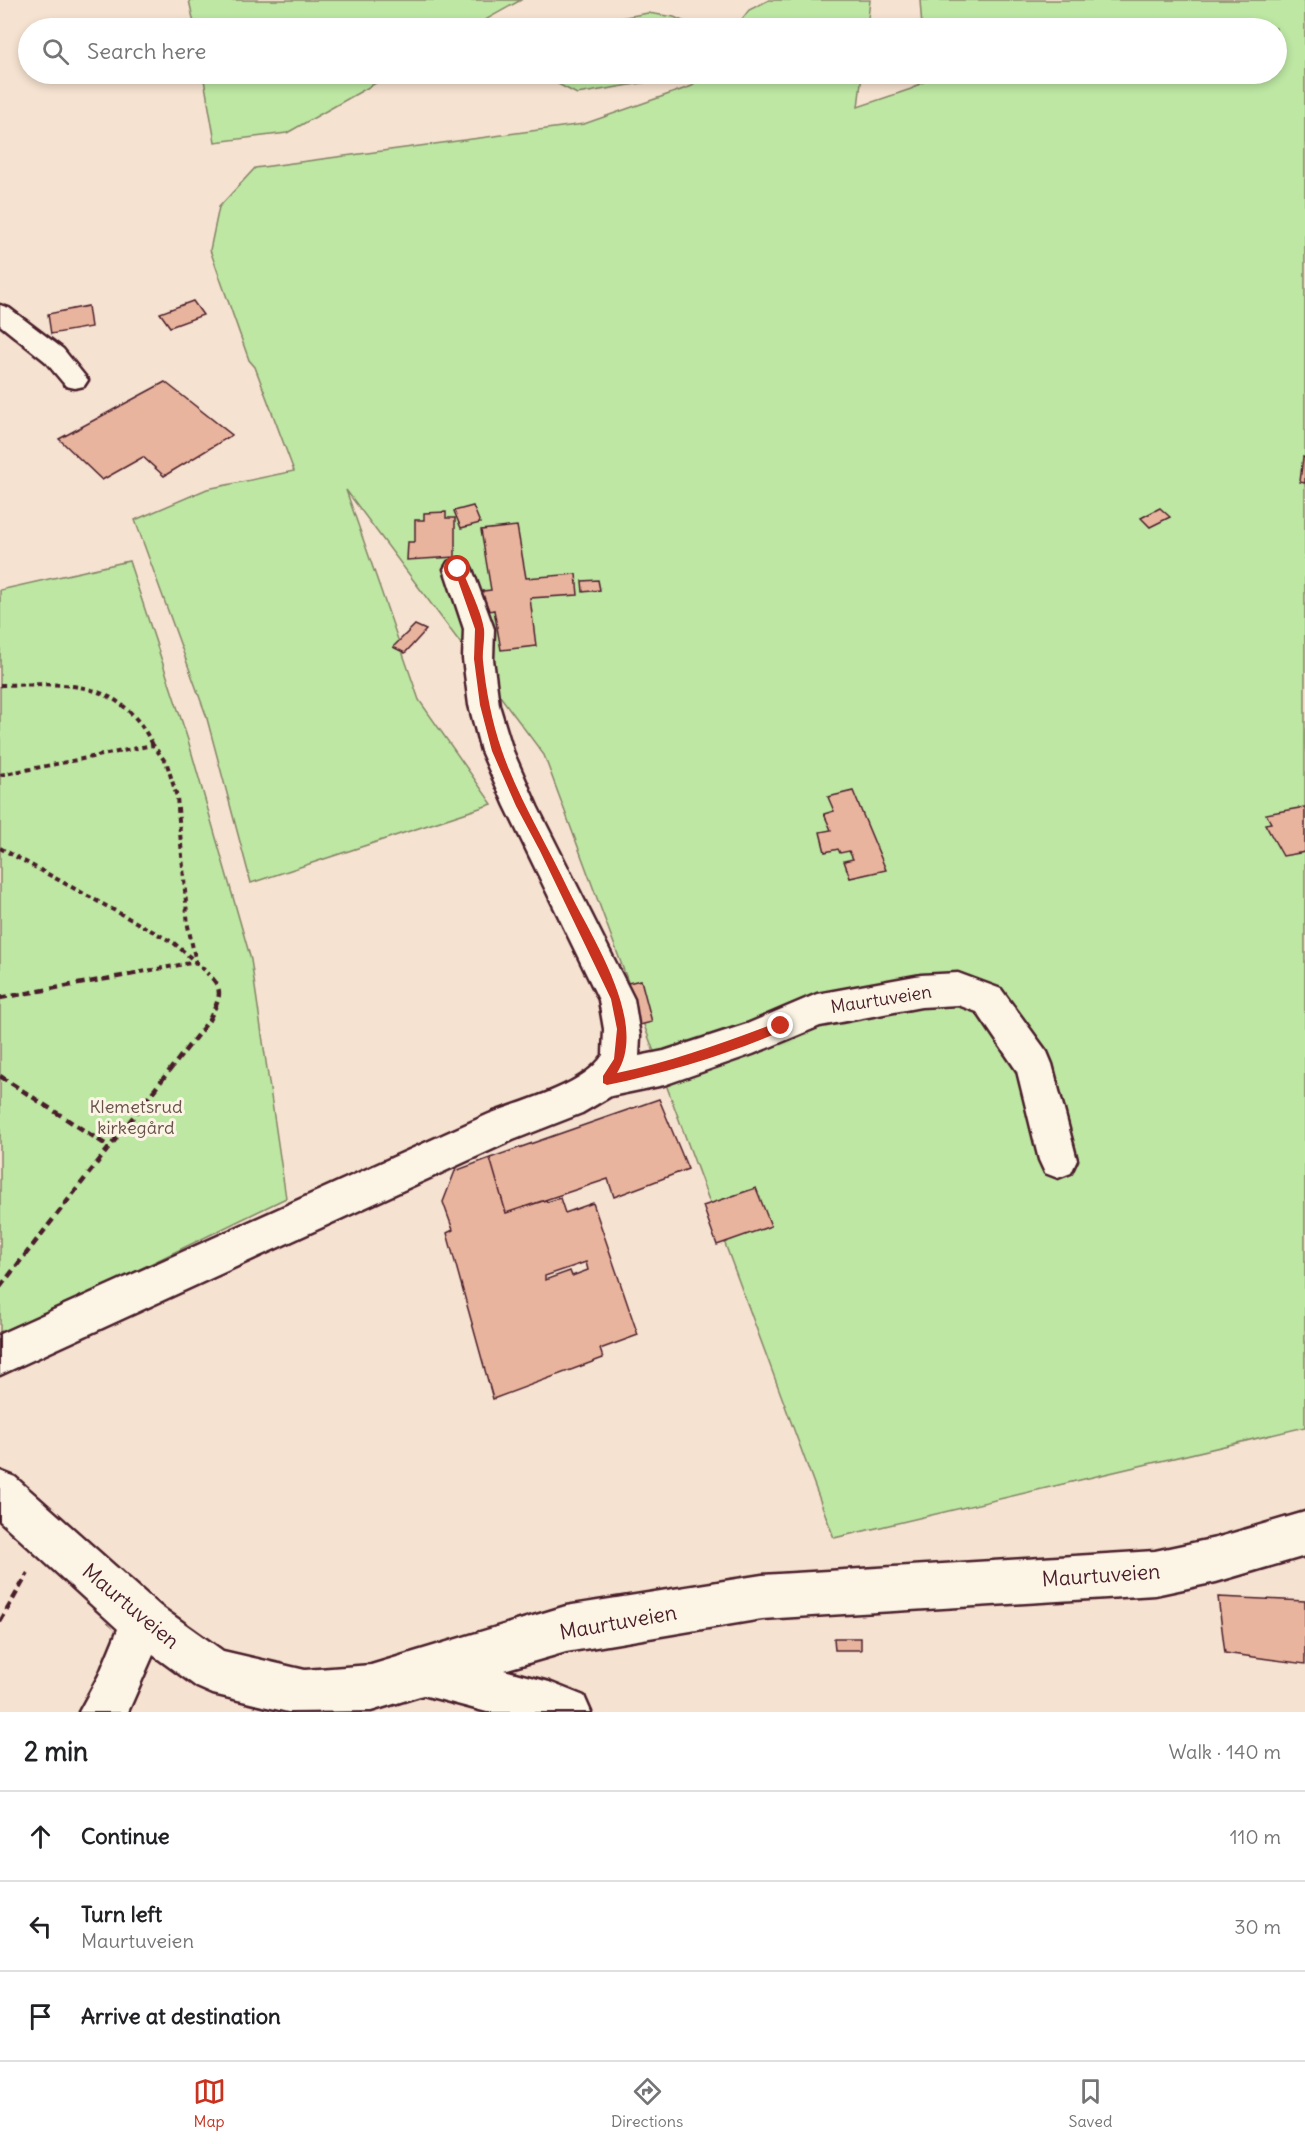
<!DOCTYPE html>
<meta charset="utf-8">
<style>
:root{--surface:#fff;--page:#f2f2f2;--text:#202124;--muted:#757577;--line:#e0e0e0;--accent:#c8321e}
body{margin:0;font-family:Delius,sans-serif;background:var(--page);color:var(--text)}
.stop{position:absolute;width:18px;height:18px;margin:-14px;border:4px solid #c8321e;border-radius:50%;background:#fff}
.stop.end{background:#c8321e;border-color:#fff;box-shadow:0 2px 6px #0008}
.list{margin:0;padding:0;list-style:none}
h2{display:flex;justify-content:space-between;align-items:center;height:78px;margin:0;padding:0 24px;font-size:26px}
h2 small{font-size:20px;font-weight:400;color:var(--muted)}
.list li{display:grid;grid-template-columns:39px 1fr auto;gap:18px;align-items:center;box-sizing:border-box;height:90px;padding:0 24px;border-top:2px solid var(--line)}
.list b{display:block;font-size:22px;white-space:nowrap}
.list p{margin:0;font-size:20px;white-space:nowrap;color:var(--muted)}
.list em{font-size:20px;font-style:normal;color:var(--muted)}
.icon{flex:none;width:33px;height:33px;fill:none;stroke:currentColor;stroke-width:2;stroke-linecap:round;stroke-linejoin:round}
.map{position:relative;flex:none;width:1305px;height:1712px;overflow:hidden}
.search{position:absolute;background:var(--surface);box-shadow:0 3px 9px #0003;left:18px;right:18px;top:18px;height:66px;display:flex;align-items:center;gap:15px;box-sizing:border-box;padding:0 21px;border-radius:33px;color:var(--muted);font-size:22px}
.sheet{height:348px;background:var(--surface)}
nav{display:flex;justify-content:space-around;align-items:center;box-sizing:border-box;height:84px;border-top:2px solid var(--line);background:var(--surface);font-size:16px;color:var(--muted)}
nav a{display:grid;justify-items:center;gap:3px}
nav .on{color:var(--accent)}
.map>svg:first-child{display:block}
.green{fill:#bde7a3;stroke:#848367;stroke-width:1.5}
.building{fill:#e9b49e;stroke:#4a1f2b;stroke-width:1.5;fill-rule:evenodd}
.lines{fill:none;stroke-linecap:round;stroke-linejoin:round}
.minor-casing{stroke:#4a1f2b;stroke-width:5}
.path-far1{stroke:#4a1f2b;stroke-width:4;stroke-dasharray:5 4;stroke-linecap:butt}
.path{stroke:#4a1f2b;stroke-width:4.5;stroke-dasharray:8 5;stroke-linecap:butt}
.minor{fill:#fcf5e5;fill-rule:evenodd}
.route{fill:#c8321e}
.labels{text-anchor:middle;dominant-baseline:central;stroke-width:6;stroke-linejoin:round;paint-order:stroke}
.street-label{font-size:18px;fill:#4a1f2b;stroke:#fcf5e5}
.park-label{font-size:18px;fill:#675149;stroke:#fcf5e5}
.near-street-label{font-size:21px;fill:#4a1f2b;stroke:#fcf5e5}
</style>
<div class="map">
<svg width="1305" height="1712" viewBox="0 0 1305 1712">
<rect width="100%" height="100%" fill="#f6e2d0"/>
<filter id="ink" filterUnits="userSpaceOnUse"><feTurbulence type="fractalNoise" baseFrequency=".0167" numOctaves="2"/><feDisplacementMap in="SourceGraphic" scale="12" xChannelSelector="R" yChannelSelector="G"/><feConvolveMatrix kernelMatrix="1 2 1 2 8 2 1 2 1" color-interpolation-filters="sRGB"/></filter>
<g filter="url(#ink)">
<path class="green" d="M189,0H521L471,28H195Z
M769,0H870L867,28H735L749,10Z
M920,0H1305V1427L834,1538L544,755L346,490L419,700L492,804L251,883L206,715L135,520L207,489L294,471L255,367L249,360L210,250L219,207L255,168L584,124L692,86L701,74H862L858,107L911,89L925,81V74H1276V28H922Z
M648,13L674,17L698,28H579L581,25Z
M203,74H392L287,133L215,142Z
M539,74H650L647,82L577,94Z
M129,561L188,740L251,960L286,1198L0,1337V590Z"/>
<path class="building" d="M193,301L203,315L170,327L160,313Z
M88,306L91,327L51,334L48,314Z
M165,382L232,435L164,476L143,457L102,480L59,439Z
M1303,457L1305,458V483L1300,482Z
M473,506L480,523L461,528L454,511Z
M1160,508L1170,517L1150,527L1141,518Z
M446,512V518H455V557L407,560L408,542H415V520H424V513Z
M517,526L526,578L576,574L578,595L530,598L536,646L501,650L494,610L489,611L482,595L483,591L491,590L481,530Z
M598,580L600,590L583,592L582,581Z
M415,625L426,630L405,653L393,647Z
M853,791L886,870L850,878L844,861L853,859L849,851L840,853L838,849L825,852L820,832L831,830L824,814L834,811L828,797Z
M1305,807V852L1283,856L1265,824L1271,823L1266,814Z
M641,980L652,1022L627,1028L615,986Z
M659,1099L688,1169L614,1197L608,1179L506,1213L490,1158Z
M490,1158L506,1213L546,1200L547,1202L560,1198L565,1213L593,1203L638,1335L600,1349L603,1358L493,1399L447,1233L453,1230L443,1202L455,1171ZM586,1262L588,1270L572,1276L570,1271L545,1280V1276Z
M756,1188L771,1226L717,1245L703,1206Z
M1218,1597L1305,1601V1664L1225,1653Z
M834,1638H861V1650H835Z"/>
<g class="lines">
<defs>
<path id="minor" d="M0,305L9,308L63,349L88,380L84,386L75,388L66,386L45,361L0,325Z
M458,559L468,562L472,569L494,629L493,659L499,705L513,751L537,806L634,999L640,1036L639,1056L664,1051L747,1024L817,994L921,975L958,973L1001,989L1047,1052L1052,1064L1077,1160L1071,1173L1058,1178L1045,1173L1039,1160L1017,1071L977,1012L958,1005L921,1007L820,1026L753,1054L664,1085L611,1096L582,1113L513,1140L0,1375V1334L489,1114C522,1101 583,1086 603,1055L604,1029L599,1000L505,806L481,751L469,705L463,659L464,629L444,569L448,562Z
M0,1471L15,1477L160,1606L223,1651L305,1670L371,1665L566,1606L762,1575L1155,1551L1216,1538L1305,1512V1556L1216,1582L1155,1595L762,1619L566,1652L504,1670L549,1682L584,1696L591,1712H487L423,1695L371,1711L288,1712L213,1694L197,1687L153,1655L128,1712H79L99,1675L118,1629L0,1521Z"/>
</defs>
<use href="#minor" class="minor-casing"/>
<path class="path-far1" d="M0,685C67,684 119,677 153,745
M0,775L153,745L167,764L177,797L188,926L196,962L130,974
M0,848L174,943L209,974"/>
<path class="path" d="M0,998L139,973
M0,1076L108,1146
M0,1287L209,1020C219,999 226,990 207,973
M0,1622L28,1573"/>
<use href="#minor" class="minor"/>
</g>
</g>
<path class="route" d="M458,566L462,569C469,588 481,610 484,629C485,640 482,651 483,661C486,691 492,722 502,751C519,800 547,844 569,891C592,938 649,1023 617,1073C674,1061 727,1042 781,1021L786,1026L784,1030C727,1055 668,1072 607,1085L603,1083V1076L614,1059L617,1029L611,999L540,851L516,806L492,751L480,705L474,659L475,629L454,569Z"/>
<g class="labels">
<g class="street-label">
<text transform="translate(881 999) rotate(-9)">Maurtuveien</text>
</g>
<g class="park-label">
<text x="136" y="1106">Klemetsrud<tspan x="136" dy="21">kirkegård</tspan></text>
</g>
<g class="near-street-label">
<text transform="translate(1101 1575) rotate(-4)">Maurtuveien</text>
<text transform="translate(131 1606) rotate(40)">Maurtuveien</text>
<text transform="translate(618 1622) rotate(-10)">Maurtuveien</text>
</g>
</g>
</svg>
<div class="stop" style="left:458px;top:569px"></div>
<div class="stop end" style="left:781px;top:1026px"></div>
<div class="search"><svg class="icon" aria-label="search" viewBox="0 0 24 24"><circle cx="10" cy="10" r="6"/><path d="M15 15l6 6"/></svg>Search here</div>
</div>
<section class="sheet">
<h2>2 min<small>Walk · 140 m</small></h2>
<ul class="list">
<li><svg class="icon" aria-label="ahead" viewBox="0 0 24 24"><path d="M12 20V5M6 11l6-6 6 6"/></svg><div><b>Continue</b></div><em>110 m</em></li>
<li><svg class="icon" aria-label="left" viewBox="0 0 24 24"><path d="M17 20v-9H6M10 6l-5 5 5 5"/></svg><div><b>Turn left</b><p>Maurtuveien</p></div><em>30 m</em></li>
<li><svg class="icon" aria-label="arrive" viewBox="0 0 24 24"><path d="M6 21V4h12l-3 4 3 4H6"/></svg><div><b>Arrive at destination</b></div></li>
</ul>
</section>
<nav>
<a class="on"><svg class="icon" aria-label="map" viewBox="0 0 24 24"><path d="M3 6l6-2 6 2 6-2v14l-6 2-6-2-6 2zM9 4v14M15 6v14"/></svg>Map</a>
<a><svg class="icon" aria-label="directions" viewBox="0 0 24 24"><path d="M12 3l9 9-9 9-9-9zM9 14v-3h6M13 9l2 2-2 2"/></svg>Directions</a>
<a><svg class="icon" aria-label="saved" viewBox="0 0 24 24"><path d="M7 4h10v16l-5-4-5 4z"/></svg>Saved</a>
</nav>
